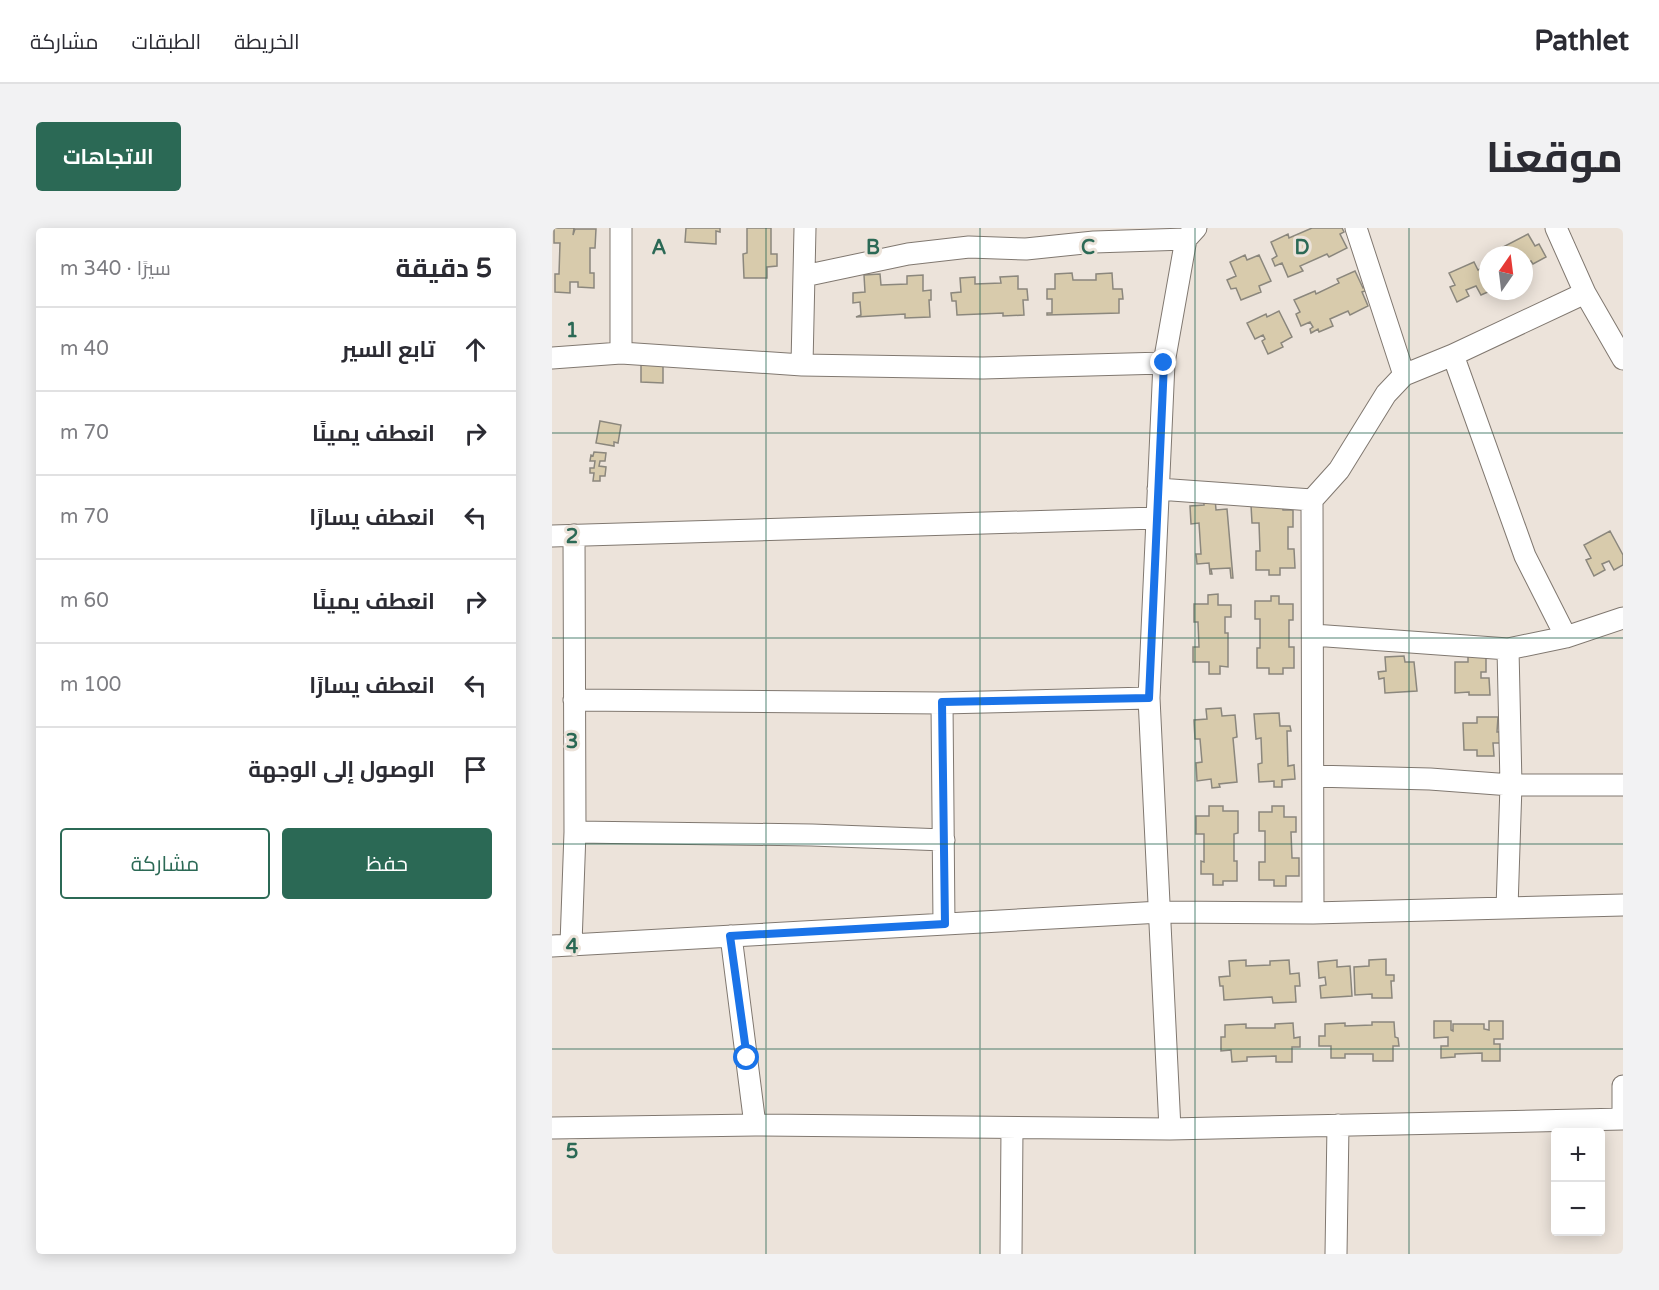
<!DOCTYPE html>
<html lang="ar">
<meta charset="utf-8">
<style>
:root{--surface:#fff;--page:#f2f2f3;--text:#2b2b33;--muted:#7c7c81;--line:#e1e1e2;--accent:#2b6955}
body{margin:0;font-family:"Varela Round",Cairo,sans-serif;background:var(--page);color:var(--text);direction:rtl}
.controls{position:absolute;right:18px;bottom:18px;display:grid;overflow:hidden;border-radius:6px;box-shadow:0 3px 15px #0003}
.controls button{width:54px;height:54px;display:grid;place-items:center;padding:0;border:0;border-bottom:2px solid var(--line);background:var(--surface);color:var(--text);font:30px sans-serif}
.compass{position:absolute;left:927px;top:18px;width:54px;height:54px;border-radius:50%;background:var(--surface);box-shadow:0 3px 15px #0003;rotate:14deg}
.stop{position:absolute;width:18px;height:18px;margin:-14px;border:4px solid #1a73e8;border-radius:50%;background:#fff}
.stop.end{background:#1a73e8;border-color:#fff;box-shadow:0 2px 6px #0008}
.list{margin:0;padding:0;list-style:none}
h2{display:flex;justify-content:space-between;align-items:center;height:78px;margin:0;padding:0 24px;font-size:26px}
h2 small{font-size:20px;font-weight:400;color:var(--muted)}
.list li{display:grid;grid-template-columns:39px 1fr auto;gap:18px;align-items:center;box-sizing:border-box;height:84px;padding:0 24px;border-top:2px solid var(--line)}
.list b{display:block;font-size:22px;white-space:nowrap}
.list em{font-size:20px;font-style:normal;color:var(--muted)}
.actions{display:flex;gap:12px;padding:18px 24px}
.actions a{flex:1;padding:14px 0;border:2px solid var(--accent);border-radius:6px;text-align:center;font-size:21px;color:var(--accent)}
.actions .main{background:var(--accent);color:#fff}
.icon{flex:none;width:33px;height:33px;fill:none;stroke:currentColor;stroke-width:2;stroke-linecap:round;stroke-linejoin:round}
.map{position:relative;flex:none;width:1071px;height:1026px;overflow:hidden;direction:ltr;border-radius:6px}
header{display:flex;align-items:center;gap:36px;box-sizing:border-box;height:84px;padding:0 30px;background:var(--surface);border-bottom:2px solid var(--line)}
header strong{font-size:28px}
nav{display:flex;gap:33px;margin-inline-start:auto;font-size:21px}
.intro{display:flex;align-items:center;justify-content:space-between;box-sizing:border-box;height:144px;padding:0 36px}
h1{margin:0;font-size:42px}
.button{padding:15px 27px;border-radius:6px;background:var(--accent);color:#fff;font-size:21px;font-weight:700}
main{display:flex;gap:36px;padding:0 36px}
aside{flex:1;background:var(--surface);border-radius:6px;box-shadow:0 3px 15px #0003}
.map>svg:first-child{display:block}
.building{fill:#d8cbac;stroke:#8b877d;stroke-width:1.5}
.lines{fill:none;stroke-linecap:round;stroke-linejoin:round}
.minor-casing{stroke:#807870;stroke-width:23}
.minor{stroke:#fff;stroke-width:21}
.route{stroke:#1a73e8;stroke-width:8}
.grid{fill:none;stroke:#2b6955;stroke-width:1.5;stroke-opacity:0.55}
.grid-label{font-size:20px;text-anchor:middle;font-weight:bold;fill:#2b6955;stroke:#ece3da;stroke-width:6;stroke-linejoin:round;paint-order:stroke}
</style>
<header>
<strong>Pathlet</strong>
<nav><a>الخريطة</a><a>الطبقات</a><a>مشاركة</a></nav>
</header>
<div class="intro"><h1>موقعنا</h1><a class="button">الاتجاهات</a></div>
<main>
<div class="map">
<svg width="1071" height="1026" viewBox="0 0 1071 1026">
<rect width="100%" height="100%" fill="#ece3da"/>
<path class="building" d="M2,0H22L21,7L23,1H44L43,20H38V45H42V60L26,59V54H18V65L3,64V46H7L8,15H2Z
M134,0H168V4L164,3V16L133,14Z
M195,0H219V26H225V38L215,39V50H192L191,26L195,25Z
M760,0H790L792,4L788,6L795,20L777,29L775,26L748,38L751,43L736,49L730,35L723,38L720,31L725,28L719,14L736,6L737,10Z
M976,6L983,18L987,16L994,29L981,36L979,33L975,35L979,42L972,46V27H956L951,19Z
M693,27L695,32L707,27L719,53L707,58L709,64L689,72L684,60L679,61L675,52L684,48L678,34Z
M922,34L926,42L930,40L936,53V63H938L929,67L924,58L914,62L917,68L905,74L898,59L903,57L897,45Z
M803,43L811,60L814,58L816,62L810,64L816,78L798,87L796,83L778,91L781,98L767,104L766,101L759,105L758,101L761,99L758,94L749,98L744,86L748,84L742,72L763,63L764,66L787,55L785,51Z
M520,45L521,52H544V46L560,45L561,61H570L571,71H567V85L495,87V85H500V71H495V61H503V46Z
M328,46L329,57L355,56V48L371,47V63L379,62V72H377L378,89L353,90V86L304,89L309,87L308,74L301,75V65L313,64L312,47Z
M466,48V61H475L476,72H471L472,87L451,88V85L405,87L404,73H400L399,65L409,64L408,50L423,49V56L449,55L448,49Z
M727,83L740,109L729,115L731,119L716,126L710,113L713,111L711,107L703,111L695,95L714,86L715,89Z
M89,135L111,136V155L89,154Z
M48,193L69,197L66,215L62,214V218L44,215Z
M42,224L54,225L53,233H48L47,238L54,239L53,248H48V253H41L42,245H38V240H42L43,233H38L39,227L41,228Z
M663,270L664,282L675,281L681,350H679L678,340L659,341L660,346H658L657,335L645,336L644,326H649L647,295L639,296L638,278L652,277V271Z
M730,275L731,282H741V299H736V321H742L743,340H728V347H717V342H704V323H708L707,295H700L699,277Z
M1058,303L1071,327V337L1062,342L1057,333L1050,336L1053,342L1042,348L1034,332L1039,330L1032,317Z
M666,366V377H679V389H673V405H676V439L668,438V446H657V434H641V419H647L646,394H642V376H656V367Z
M719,368H727V376H741V392H737V419H742V440H731V446H717V440H705V420H708V391H703V373H719Z
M852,428L853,434H862L865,463L833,465L832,450L827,451L826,444L834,443L833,429Z
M916,428H934V444H929V450H937L938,467H917V464L903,465V434H916Z
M669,480L670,488L683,487L685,509L681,510L685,554L667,556L668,559L660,560L659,551L645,553L644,535L650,534L648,511H643L642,492L655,491L654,481Z
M727,485L728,498H738L739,503H735L736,538L742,537L743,551L730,552V559H722V553L707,554L706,536L710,535L709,510L704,511L702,486Z
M925,489H946L945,504H950V515H941L942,528H925V522H912L911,495H925Z
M657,578H671V583H686V605L682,606V633H685V653H671V657H661V646H649V633L652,634V606H644V588H657Z
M720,578H732V589H744V604H739L740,630H747V648H734V658H722V652H707V634H713V603H707V584H720Z
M834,731V747H842V753H839L840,770H820V766L803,767L802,739L817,738V732Z
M694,732V738L718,737V733L737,732L738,746L747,745L748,758H743L744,774L721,775L720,769L672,772L671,758H668L667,749L678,748L677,733Z
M785,732V739L798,738L800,768L769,770L768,758L774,757L773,749L767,750L766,734Z
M882,793H899V802L901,803V796H932V801L937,802V793H951V811H942V816H948V833H930V825L903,826V829L889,830V818H896V809L882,810Z
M820,794H842L843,809L846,810L847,818H841V833H821V826H793V830H779V818H767V808H773V796L793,795V798L820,797Z
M741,795L742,810L748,809V819H740V834H724V828L695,829V833L680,834L679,822L669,823V809H673V797L694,796V800H723V796Z"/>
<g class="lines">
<defs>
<path id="minor" d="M69,0V125
M804,0L852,147L901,127L1033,65
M1004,0L1033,65L1071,131
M252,48L356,26L417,19L474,21L542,14L634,11
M901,127L973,328L1014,409
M0,130L69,125L250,137L431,140L612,135
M250,137L253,0
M606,261L760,272L787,242L834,166L852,147
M760,272L761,685
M0,308L604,290
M761,407L956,421L1014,409L1071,390
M22,472L390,475L597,470
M390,475L392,696
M761,548L878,551L959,557H1071
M23,604L260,607L392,612
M955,680L959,557L956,421
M179,708L203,897
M19,716L23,604L22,307
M0,718L609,684L761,685L1071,677
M1071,891V858
M0,900L203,897L618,901L1071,891
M618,901L597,470L612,135L634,11L644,0
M459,1026L460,900
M784,1026L786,897"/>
</defs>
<use href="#minor" class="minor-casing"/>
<use href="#minor" class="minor"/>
</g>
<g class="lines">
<path class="route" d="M195,830L178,708L393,696L390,474L597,470L612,135"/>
</g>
<path class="grid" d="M214,0V1026M428,0V1026M643,0V1026M857,0V1026M0,205H1071M0,410H1071M0,616H1071M0,821H1071"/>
<g class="grid-label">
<text x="107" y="26">A</text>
<text x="321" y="26">B</text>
<text x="536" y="26">C</text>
<text x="750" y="26">D</text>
<text x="20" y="109">1</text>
<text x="20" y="315">2</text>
<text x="20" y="520">3</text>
<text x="20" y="725">4</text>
<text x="20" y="930">5</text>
</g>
</svg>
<div class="controls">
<button>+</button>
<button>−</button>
</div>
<svg class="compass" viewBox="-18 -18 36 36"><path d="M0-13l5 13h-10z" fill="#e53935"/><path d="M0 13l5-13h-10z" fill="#7c7c81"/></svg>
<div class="stop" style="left:195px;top:830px"></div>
<div class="stop end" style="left:612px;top:135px"></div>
</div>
<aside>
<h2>5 دقيقة<small>سيرًا · 340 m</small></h2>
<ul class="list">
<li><svg class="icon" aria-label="ahead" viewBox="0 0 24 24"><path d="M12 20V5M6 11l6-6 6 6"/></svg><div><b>تابع السير</b></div><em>40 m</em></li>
<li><svg class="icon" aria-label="right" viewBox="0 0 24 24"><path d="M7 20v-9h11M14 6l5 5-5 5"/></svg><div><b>انعطف يمينًا</b></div><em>70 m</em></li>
<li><svg class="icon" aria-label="left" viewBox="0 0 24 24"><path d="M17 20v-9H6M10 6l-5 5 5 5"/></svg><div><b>انعطف يسارًا</b></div><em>70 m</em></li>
<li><svg class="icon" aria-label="right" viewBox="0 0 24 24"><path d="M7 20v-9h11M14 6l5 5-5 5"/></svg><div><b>انعطف يمينًا</b></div><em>60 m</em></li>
<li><svg class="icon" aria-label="left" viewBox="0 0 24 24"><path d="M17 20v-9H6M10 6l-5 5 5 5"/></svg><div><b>انعطف يسارًا</b></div><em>100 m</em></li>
<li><svg class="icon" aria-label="arrive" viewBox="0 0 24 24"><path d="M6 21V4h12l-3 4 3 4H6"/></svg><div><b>الوصول إلى الوجهة</b></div></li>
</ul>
<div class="actions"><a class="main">حفظ</a><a>مشاركة</a></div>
</aside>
</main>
